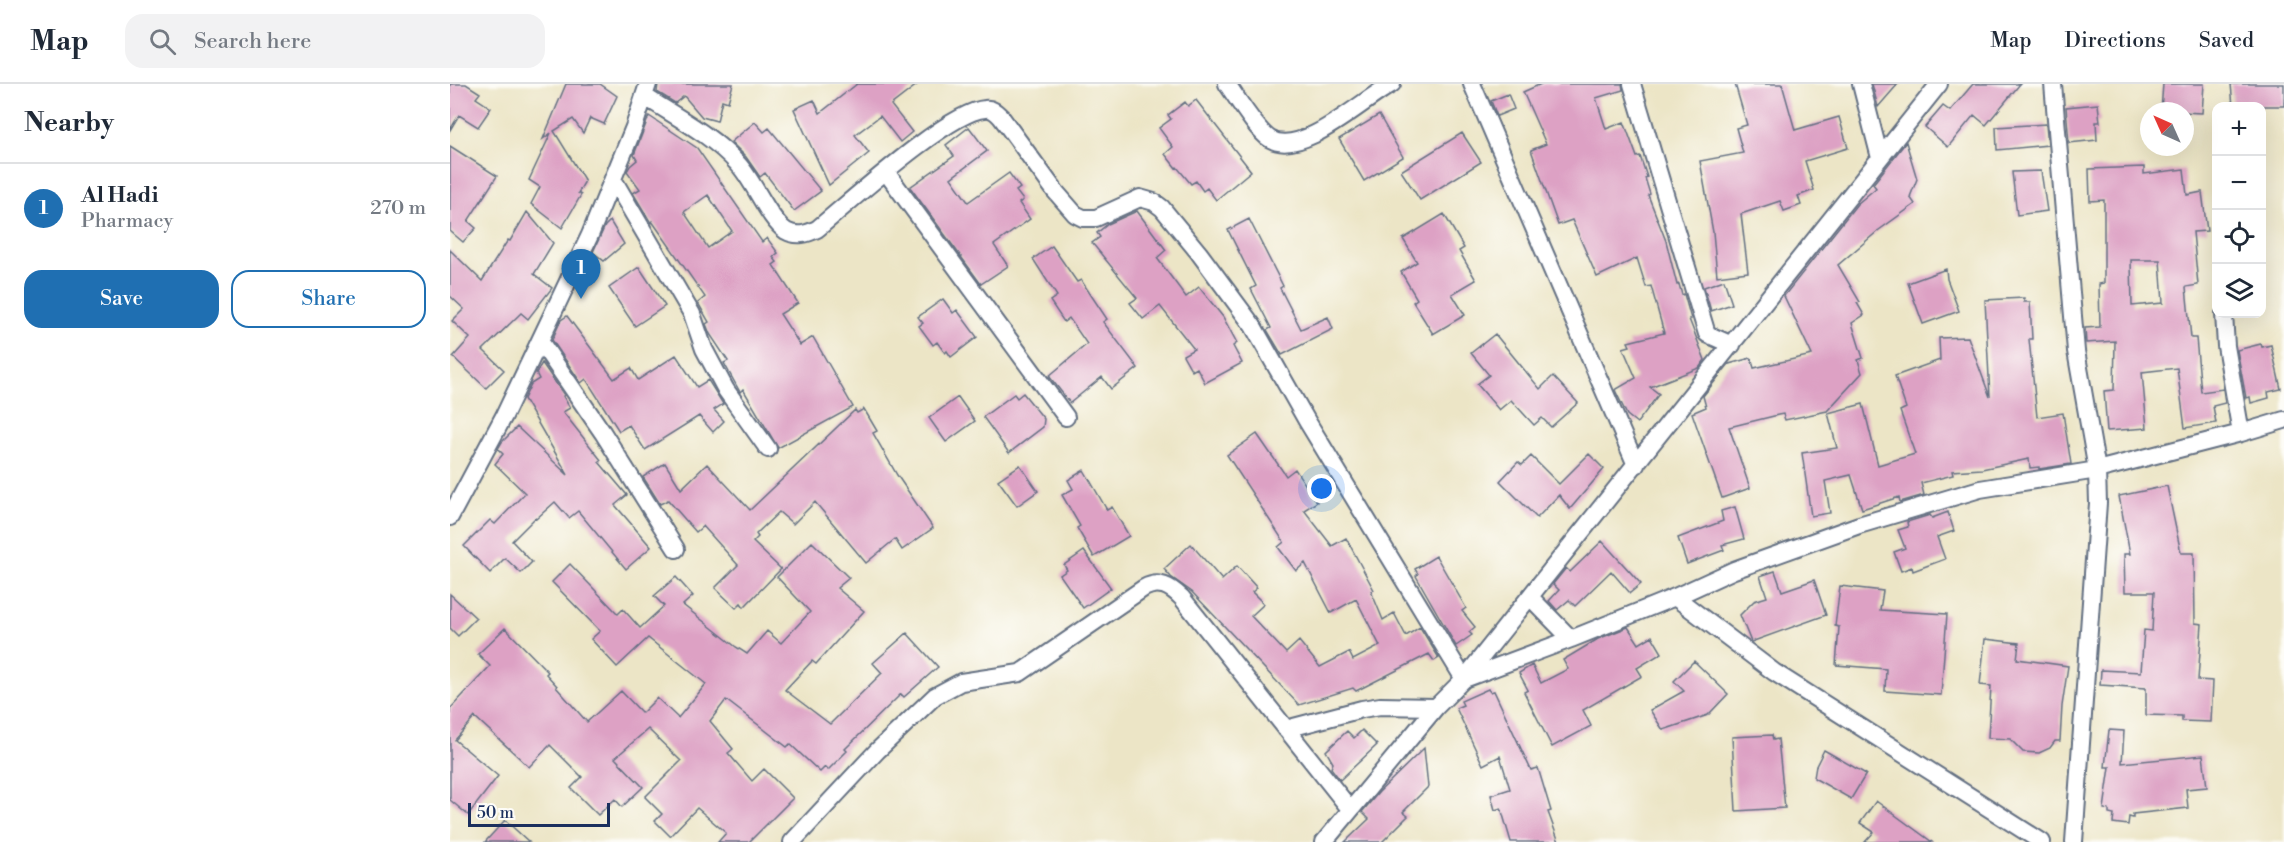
<!DOCTYPE html>
<meta charset="utf-8">
<style>
:root{--surface:#fff;--page:#f2f2f3;--text:#1f2937;--muted:#747a83;--line:#e0e1e3;--accent:#1f6fb2}
body{margin:0;font-family:"Libre Bodoni",serif;background:var(--page);color:var(--text)}
.controls{position:absolute;right:18px;top:18px;display:grid;overflow:hidden;border-radius:12px;box-shadow:0 6px 24px #0002}
.controls button{width:54px;height:54px;display:grid;place-items:center;padding:0;border:0;border-bottom:2px solid var(--line);background:var(--surface);color:var(--text);font:30px sans-serif}
.compass{position:absolute;left:1690px;top:18px;width:54px;height:54px;border-radius:50%;background:var(--surface);box-shadow:0 6px 24px #0002;rotate:315deg}
.scale{position:absolute;left:18px;bottom:15px;width:142px;box-sizing:border-box;padding-left:6px;border:3px solid #1b2f5e;border-top:0;font-size:16px;line-height:21px;white-space:nowrap;color:#1b2f5e;-webkit-text-stroke:4px #fdfcf7;paint-order:stroke}
.you{position:absolute;left:872px;top:405px;width:21px;height:21px;margin:-15px;border:4px solid #fff;border-radius:50%;background:#1a73e8;box-shadow:0 0 0 9px #1a73e833}
.badge{display:grid;place-items:center;width:39px;height:39px;border-radius:50%;background:var(--accent);color:#fff;font-size:20px;font-weight:700}
.pin{position:absolute;translate:-50% -50px;filter:drop-shadow(0 2px 3px #0008)}
.pin::after{content:'';position:absolute;top:32px;width:21px;height:18px;background:inherit;clip-path:polygon(0 0,100% 0,50% 100%)}
.list{margin:0;padding:0;list-style:none}
h2{display:flex;justify-content:space-between;align-items:center;height:78px;margin:0;padding:0 24px;font-size:26px}
h2 small{font-size:20px;font-weight:400;color:var(--muted)}
.list li{display:grid;grid-template-columns:39px 1fr auto;gap:18px;align-items:center;box-sizing:border-box;height:90px;padding:0 24px;border-top:2px solid var(--line)}
.list b{display:block;font-size:22px;white-space:nowrap}
.list p{margin:0;font-size:20px;white-space:nowrap;color:var(--muted)}
.list em{font-size:20px;font-style:normal;color:var(--muted)}
.actions{display:flex;gap:12px;padding:18px 24px}
.actions a{flex:1;padding:14px 0;border:2px solid var(--accent);border-radius:18px;text-align:center;font-size:21px;color:var(--accent)}
.actions .main{background:var(--accent);color:#fff}
.icon{flex:none;width:33px;height:33px;fill:none;stroke:currentColor;stroke-width:2;stroke-linecap:round;stroke-linejoin:round}
.map{position:relative;flex:none;width:1834px;height:758px;overflow:hidden}
header{display:flex;align-items:center;gap:36px;box-sizing:border-box;height:84px;padding:0 30px;background:var(--surface);border-bottom:2px solid var(--line)}
header strong{font-size:28px}
nav{display:flex;gap:33px;margin-inline-start:auto;font-size:21px}
.search{width:420px;height:54px;background:var(--page);display:flex;align-items:center;gap:15px;box-sizing:border-box;padding:0 21px;border-radius:18px;color:var(--muted);font-size:22px}
main{display:flex}
aside{flex:1;background:var(--surface)}
.map>svg:first-child{display:block}
.building{fill:#dda1c4;fill-rule:evenodd}
.lines{fill:none;stroke-linecap:round;stroke-linejoin:round}
.minor-casing{stroke:#646f82;stroke-width:20}
.minor{stroke:#fff;stroke-width:16}
</style>
<header>
<strong>Map</strong>
<div class="search"><svg class="icon" aria-label="search" viewBox="0 0 24 24"><circle cx="10" cy="10" r="6"/><path d="M15 15l6 6"/></svg>Search here</div>
<nav><a>Map</a><a>Directions</a><a>Saved</a></nav>
</header>
<main>
<aside>
<h2>Nearby<small></small></h2>
<ul class="list">
<li><span class="badge">1</span><div><b>Al Hadi</b><p>Pharmacy</p></div><em>270 m</em></li>
</ul>
<div class="actions"><a class="main">Save</a><a>Share</a></div>
</aside>
<div class="map">
<svg width="1834" height="758" viewBox="0 0 1834 758">
<rect width="100%" height="100%" fill="#fdfcf7"/>
<filter id="ink" filterUnits="userSpaceOnUse"><feTurbulence type="fractalNoise" baseFrequency=".0167" numOctaves="2"/><feDisplacementMap in="SourceGraphic" scale="12" xChannelSelector="R" yChannelSelector="G"/><feConvolveMatrix kernelMatrix="1 2 1 2 8 2 1 2 1" color-interpolation-filters="sRGB"/></filter>
<filter id="wash" filterUnits="userSpaceOnUse"><feTurbulence type="fractalNoise" baseFrequency=".008" numOctaves="4" result="noise"/><feDisplacementMap in="SourceGraphic" scale="24" xChannelSelector="R" yChannelSelector="G"/><feGaussianBlur stdDeviation="1.35" result="paint"/><feColorMatrix in="noise" values="0 0 0 0 0 0 0 0 0 0 0 0 0 0 0 0 0 1.4 0 .05"/><feComposite in="paint" operator="in"/></filter>
<g filter="url(#wash)">
<rect width="100%" height="100%" fill="#ece5c6"/>
<g id="blocks">
<path class="building" d="M0,0H16L30,9L26,14L41,24L28,43L9,31L0,46Z
M116,0H150L167,12L154,40L140,34L133,49L123,35L104,47L135,97L128,109L131,111L112,144L81,120L90,103L79,96L101,49L93,55Z
M208,0H283L278,18L272,16L267,37L252,33L234,12L225,19L212,11L207,8Z
M407,0H468L441,21L462,48L450,58L430,32L405,51L419,69L379,101L344,25L364,16L370,29Z
M1091,0H1172L1173,6L1146,14L1156,45L1174,38L1187,73L1190,72L1197,93L1195,94L1200,110L1198,111L1216,157L1227,201L1229,200L1232,211L1234,210L1241,235H1239L1255,276L1249,284L1200,303L1209,310L1187,339L1177,331L1165,306L1186,294L1173,264L1180,262L1178,258L1214,249L1201,202L1196,203L1187,174L1147,193L1122,136L1108,141L1081,66L1096,60L1073,8Z
M1285,0H1332L1345,46L1389,33L1398,64L1355,77L1364,106L1348,112L1351,121L1334,127L1330,117L1291,130L1298,188L1267,192L1263,148L1250,77L1293,69L1286,44L1297,41Z
M1422,0H1448L1428,23Z
M1523,0H1570L1536,41L1524,31L1498,63L1475,43L1493,22L1500,27Z
M1713,0H1754L1752,29L1711,27Z
M1781,0H1834V22H1783Z
M1058,10L1064,25L1047,32L1041,17Z
M746,16L801,87L766,116L757,104L753,107L746,97L741,100L727,83L726,84L715,70L723,63L709,44L721,35L718,31L735,18L738,22Z
M1648,20L1650,38H1646L1647,56L1619,59L1616,23Z
M929,31L953,73L914,97L889,55Z
M199,32L247,64L312,158L317,154L328,169L323,173L327,178L323,181L348,219L330,230L350,261L363,253L403,323L328,364L293,305L290,308L274,279L278,277L260,250L256,240L259,238L248,219L255,213L202,137L201,139L183,109L190,105L177,87L180,82L187,76L184,71ZM258,111L282,147L258,164L234,128Z
M305,38L314,48L319,44L371,107L344,127L315,89L310,93L296,73L281,58Z
M1596,40L1598,61L1547,66L1546,43Z
M519,43L537,67L501,94L518,118L559,89L570,104L566,107L573,116L569,119L580,135L544,161L558,182L531,200L460,103L504,72L496,61Z
M1012,49L1031,78L970,116L951,87Z
M1456,58L1467,95L1460,113L1465,120L1429,146L1388,181L1410,218L1407,219L1414,231L1402,239L1413,274L1408,276L1412,289L1377,327L1335,336L1333,330L1328,331L1279,343L1300,404L1272,414L1242,329L1256,323L1253,312L1279,280L1301,274L1304,284L1362,271L1334,212L1407,120L1426,104L1423,100Z
M0,62L47,92L18,137L26,144L13,158L0,147Z
M1694,83V90L1734,85L1737,111L1752,108L1757,147L1743,148L1748,201L1736,203L1741,254H1746L1751,308L1773,305L1775,319L1763,322L1766,339L1735,344L1727,284L1692,288L1697,344L1657,347L1654,307L1664,306L1665,257L1636,259L1635,244L1650,243L1649,200L1654,199V116L1640,117L1639,85ZM1681,176H1710L1713,219L1682,222Z
M1591,87L1597,127L1567,131L1562,88Z
M687,127L716,166L707,174L736,213L749,203L773,233L787,259L783,262L792,279L755,299L747,284L742,287L733,271L744,265L710,222L693,235L680,219L687,214L642,159L650,153L647,149L658,140Z
M77,128L103,159L84,190L102,204L78,235L71,229L33,266L54,286L36,304L3,273L20,254L2,237L14,225L0,212V166L32,197L58,156L60,157Z
M994,130L1014,164L1009,167L1026,196L1002,210L1015,231L983,250L963,218L967,215L951,188L967,178L953,155Z
M799,135L833,202L830,204L851,245L878,233L883,245L832,271L817,246L821,244L801,205L806,202L778,146Z
M160,137L174,160L154,177L143,168L155,142Z
M602,162L627,198L631,196L657,235L653,238L688,284L661,305L652,293L620,319L599,292L637,260L619,234L614,238L600,217L607,212L583,175Z
M189,183L215,222L185,242L159,204Z
M1496,185L1497,195L1509,227L1473,240L1458,199Z
M1274,196L1282,220L1261,227L1254,203Z
M1574,214V218H1580L1582,255H1579L1587,333L1613,329L1621,380L1589,385V383L1580,384L1579,375L1532,385L1502,387L1503,391L1471,399L1474,411L1450,418L1449,413L1412,425L1401,391L1375,397L1380,429L1361,432L1352,369L1387,364L1378,329L1413,320L1428,381L1465,370L1450,327L1456,324L1445,292L1490,276L1489,254L1518,253L1540,313L1535,216Z
M493,215L503,229L507,226L527,253L501,273L497,267L495,269L487,258L483,261L469,242L473,239L468,233Z
M117,232L164,295L181,284L188,296L226,271L247,303L258,296L273,320L264,326L274,337L263,348L249,332L195,366L179,341L169,347L136,295L131,299L102,256L111,236Z
M1045,250L1090,305L1103,292L1128,319L1101,343L1092,334L1084,341L1061,316L1049,326L1027,300L1039,291L1021,269Z
M1811,260L1812,263L1821,261L1831,305L1818,308L1819,314L1801,319L1800,313L1796,314L1787,266Z
M92,279L114,311L113,312L120,324L113,328L151,376L149,378L177,411L165,421L201,463L176,485L128,427L119,434L105,418L86,435L85,434L62,457L82,478L71,489L55,474L40,489L14,462L40,436L45,440L75,409L45,380L53,370L48,365L52,358L67,343L118,391L74,315L81,300L89,295L86,289Z
M573,309L594,335L593,343L559,369L533,333L564,310L567,314Z
M508,313L525,337L496,358L479,334Z
M414,325L427,347L423,349L447,391L483,444L452,466L445,455L416,479L365,418L343,440L329,428L306,450L308,453L303,458L331,485L294,523L291,519L286,524L265,504L288,481L253,442L246,448L218,416L210,420L193,393L215,379L231,405L257,380L300,426L405,326L407,329Z
M807,350L836,392L845,385L867,418L854,426L882,462L896,454L924,506L921,507L933,536L944,529L956,552L970,543L989,574L984,577L979,570L906,607L903,604L849,621L742,508L721,493L714,485L741,460L772,496L787,482L807,504L802,508L814,520L801,532L836,569L849,557L870,583L899,568L903,576L930,562L906,515L881,529L855,479L846,487L828,463L834,458L777,371Z
M1139,370L1154,385L1120,425L1109,411L1087,434L1050,397L1068,378L1072,381L1081,372L1109,400Z
M570,381L588,407L567,422L548,396Z
M634,386L657,426L662,423L679,452L644,473L627,444L630,442L612,411L623,405L618,396Z
M1717,402L1731,469H1744L1745,539L1752,540L1748,596L1763,597L1761,638L1732,637V632L1696,631V604L1650,601L1651,586L1691,588L1694,546L1702,547L1704,508H1675L1674,470H1680L1669,412Z
M1285,423L1294,455L1272,461L1274,466L1237,480L1228,454L1273,437L1271,427Z
M1498,428L1504,447L1487,453L1495,475L1463,487L1462,483L1451,487L1444,468L1455,464L1448,446L1458,443L1457,438L1480,431L1482,434Z
M1152,457L1191,500L1180,509L1161,487L1125,522L1119,516L1107,526L1099,517L1109,506L1103,500L1116,484L1120,488Z
M362,458L399,494L387,504L414,527L366,580L362,577L335,606L380,640L432,589L423,579L457,549L488,583L454,613L451,610L395,665L397,667L378,686L375,683L370,688L340,660L337,663L276,616L260,637L283,665L278,669L302,697L314,685L343,714L299,758H268L276,749L247,724L220,752L205,737L212,730L195,713L231,677L198,645L165,674L193,703L172,723L165,715L148,731L121,704L132,693L100,661L79,683L25,633L5,656L48,692L18,731L0,716V625L40,582L28,570L55,544L98,588L96,590L107,602L106,603L137,638L171,607L192,629L207,614L228,634L256,600L198,554L167,583L141,555L150,547L102,498L120,480L168,530L173,525L190,544L214,522L204,512L226,493L243,512L233,521L286,563L297,570L317,547L331,559L360,528L327,493Z
M634,467L661,504L633,524L610,491L617,486L614,481Z
M986,472L1016,524L1012,527L1025,543L1019,548L1022,551L1006,562L966,492L968,490L965,485Z
M1325,487L1332,507L1364,496L1376,531L1301,558L1290,531L1304,517L1317,513L1310,492Z
M1390,502L1433,507L1430,526L1497,530L1491,611L1435,607L1436,585L1386,581L1389,543L1385,542Z
M0,510L26,534L8,552L0,544Z
M1178,543L1189,560L1202,552L1212,569L1187,584L1192,592L1133,626L1141,642L1102,663L1074,608L1078,606L1069,589L1082,581L1091,599L1118,585L1113,576L1148,555Z
M1535,555L1569,559L1567,575L1618,582L1612,622L1610,657H1605L1600,664L1589,669L1573,668L1560,655L1538,654L1541,602L1530,601Z
M1244,577L1278,610L1258,631L1213,646L1200,626L1234,607L1224,597Z
M1038,605L1040,608L1044,607L1081,686L1088,684L1101,727L1098,728L1109,758H1061L1051,724L1045,726L1041,711L1060,705L1050,672L1033,681L1006,624L1013,621L1011,617Z
M912,646L927,661L890,696L881,684L883,679L876,667L897,647L904,654Z
M1659,646L1674,647L1672,679L1753,671L1757,703L1736,705L1738,724L1683,730V734L1679,733L1678,741L1663,739L1664,731L1659,730V726L1654,725L1660,683H1655Z
M1322,651L1323,656L1328,655L1335,724L1286,727L1282,653Z
M974,664L978,703L953,728L958,732L932,758H895L919,735L912,728L929,708Z
M1374,666L1416,690L1401,715L1364,694L1366,682Z
M1426,717L1482,758H1415L1424,748L1410,739Z
M55,736L79,758H35Z"/>
</g>
</g>
<g filter="url(#ink)">
<use href="#blocks" fill-opacity="0" stroke="#646f82" stroke-width="1.5"/>
<g class="lines">
<defs>
<path id="minor" d="M777,0C787,14 807,47 820,55C852,74 913,15 942,0
M1022,0L1186,381
M1182,0L1257,250L1282,261
M1411,0L1430,74
M1603,0L1626,267L1647,386L1648,419L1624,758
M194,12C226,33 262,51 288,80C304,97 319,136 336,147C347,153 357,150 367,145C399,119 499,27 535,25C542,24 546,28 551,33L605,107L625,130L633,134H646L690,114L704,118L712,124L749,169L803,242L857,337L1014,595L1121,555L1225,513L1284,486L1409,441L1530,405L1647,386L1791,349L1834,336
M436,88L616,333
M163,95L242,230L254,265L276,306L318,365
M1774,230L1776,262L1791,349
M90,257L153,349L226,465
M0,433L54,332L140,151L184,43L198,0
M1080,513L1121,555
M1225,513L1324,588L1592,758
M836,645L912,625L930,622L986,623
M342,758L427,667L485,612L511,598L570,589L694,504C709,496 720,502 732,514L900,725
M874,758L986,623L1014,595L1489,0"/>
</defs>
<use href="#minor" class="minor-casing"/>
<use href="#minor" class="minor"/>
</g>
</g>
</svg>
<div class="controls">
<button>+</button>
<button>−</button>
<button><svg class="icon" aria-label="locate" viewBox="0 0 24 24"><circle cx="12" cy="12" r="6"/><path d="M12 2v4M12 18v4M2 12h4M18 12h4"/></svg></button>
<button><svg class="icon" aria-label="layers" viewBox="0 0 24 24"><path d="M12 4l9 5-9 5-9-5zM3 14l9 5 9-5"/></svg></button>
</div>
<svg class="compass" viewBox="-18 -18 36 36"><path d="M0-13l5 13h-10z" fill="#e53935"/><path d="M0 13l5-13h-10z" fill="#747a83"/></svg>
<div class="scale">50 m</div>
<div class="you"></div>
<div class="pin badge" style="left:131px;top:215px">1</div>
</div>
</main>
